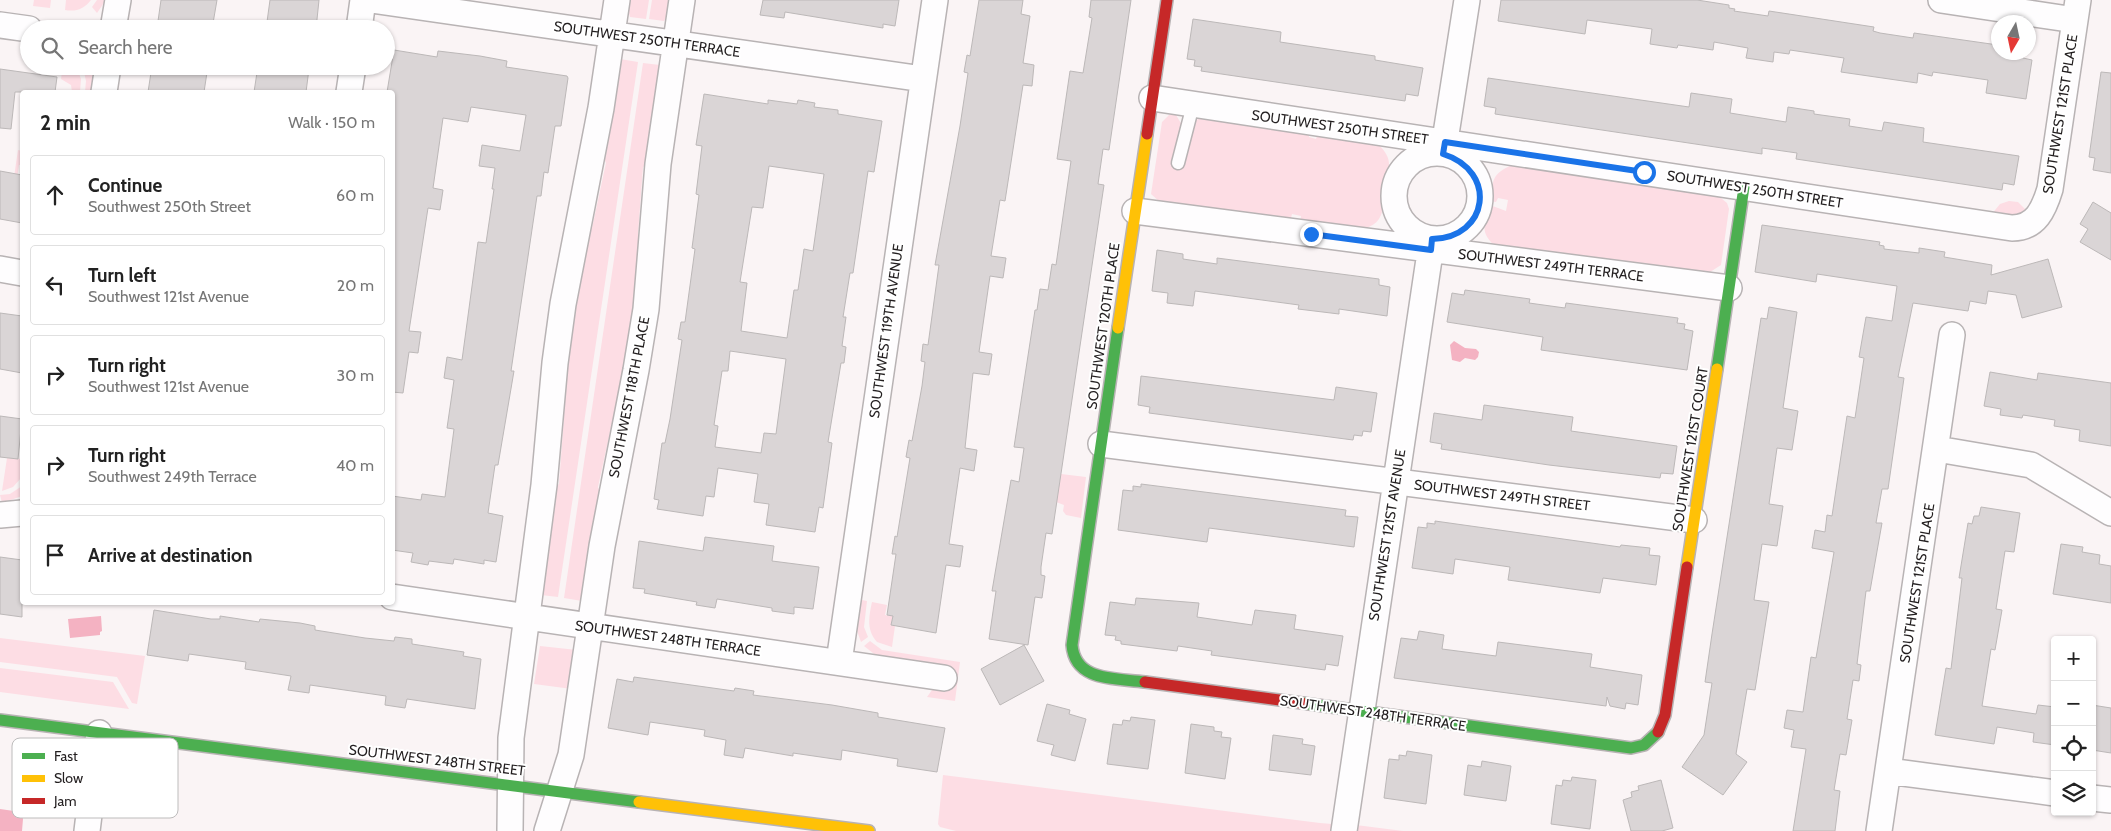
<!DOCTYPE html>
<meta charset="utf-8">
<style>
:root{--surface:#fff;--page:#f2f2f2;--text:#222;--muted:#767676;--line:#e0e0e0}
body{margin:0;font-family:Cabin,sans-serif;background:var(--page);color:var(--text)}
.controls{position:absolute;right:15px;bottom:15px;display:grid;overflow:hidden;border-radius:5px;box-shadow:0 1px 4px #0004}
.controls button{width:45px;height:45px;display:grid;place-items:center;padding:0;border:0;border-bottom:1px solid var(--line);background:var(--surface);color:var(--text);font:25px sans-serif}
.compass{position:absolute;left:1991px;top:15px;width:45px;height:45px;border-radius:50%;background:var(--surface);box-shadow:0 1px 4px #0004;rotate:189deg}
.stop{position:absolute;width:15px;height:15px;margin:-11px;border:4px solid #1a73e8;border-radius:50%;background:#fff}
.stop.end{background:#1a73e8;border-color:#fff;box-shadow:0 1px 5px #0008}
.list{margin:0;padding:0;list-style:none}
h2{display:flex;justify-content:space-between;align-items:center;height:65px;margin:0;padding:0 20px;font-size:21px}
h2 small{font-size:16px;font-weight:400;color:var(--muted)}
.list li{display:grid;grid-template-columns:32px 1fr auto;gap:15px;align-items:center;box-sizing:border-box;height:80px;margin:0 10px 10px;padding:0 10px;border:1px solid var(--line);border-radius:5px}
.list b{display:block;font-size:19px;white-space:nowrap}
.list p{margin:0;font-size:16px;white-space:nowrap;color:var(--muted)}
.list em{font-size:16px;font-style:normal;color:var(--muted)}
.icon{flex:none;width:28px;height:28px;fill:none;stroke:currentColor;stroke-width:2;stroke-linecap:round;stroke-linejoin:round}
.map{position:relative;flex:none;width:2111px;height:831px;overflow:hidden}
.search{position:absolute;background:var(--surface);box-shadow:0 1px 4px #0004;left:20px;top:20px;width:375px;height:55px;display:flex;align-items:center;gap:12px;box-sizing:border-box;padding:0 18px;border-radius:28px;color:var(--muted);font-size:19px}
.panel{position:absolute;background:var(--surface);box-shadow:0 1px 4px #0004;left:20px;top:90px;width:375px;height:515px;border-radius:5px}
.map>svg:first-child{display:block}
.green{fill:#fddde4}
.water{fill:#f4b2c2}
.building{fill:#dad5d6;stroke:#bcb8b8;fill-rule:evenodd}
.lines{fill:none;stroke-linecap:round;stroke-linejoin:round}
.lane-casing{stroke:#b8b3b4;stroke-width:15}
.street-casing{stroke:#b8b3b4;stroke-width:28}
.fast-casing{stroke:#b8b3b4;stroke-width:14}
.slow-casing{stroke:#b8b3b4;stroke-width:14}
.jam-casing{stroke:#b8b3b4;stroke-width:14}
.lane{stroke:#fefdfe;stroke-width:12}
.street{stroke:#fefdfe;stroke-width:25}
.fast{stroke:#4caf50;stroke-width:11}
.slow{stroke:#ffc107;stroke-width:11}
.jam{stroke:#c62828;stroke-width:11}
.route{stroke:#1a73e8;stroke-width:6}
.labels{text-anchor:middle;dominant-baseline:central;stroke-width:4;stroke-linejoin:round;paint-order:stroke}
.street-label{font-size:14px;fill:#231f20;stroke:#fff}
.key{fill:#fff;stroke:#bdbcbc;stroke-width:1}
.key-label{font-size:14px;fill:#231f20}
</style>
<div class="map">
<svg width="2111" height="831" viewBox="0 0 2111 831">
<rect width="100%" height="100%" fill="#faf4f5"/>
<path class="green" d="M34,0H51L50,8L33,6Z
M66,0H91C84,9 76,12 65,10Z
M97,0H106L97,13L92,7Z
M625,0H649L646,19L630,17Z
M652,0H673L670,12L664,21L649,19Z
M620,59L638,62L558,597L541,595L553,488L559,484L564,417L558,411L585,232L592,228L606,163L602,154Z
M643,63L660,65L651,162L643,167L638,234L644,240L637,302L617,418L612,423L598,487L601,495L582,601L564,598Z
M55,66L77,68L81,79L80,92H72L71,85L61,79L62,72L54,71Z
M91,69L94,81L93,92H85L86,81L84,72Z
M1169,115H1176L1182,125L1172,164L1181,166L1195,121L1203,116L1309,132V137L1316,139L1318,133L1378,144C1394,160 1389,166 1385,185C1382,195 1385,206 1381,215C1371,241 1322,226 1300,223L1301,216L1292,214L1290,222L1161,203L1151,194L1162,122Z
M18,150L22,151V165H19L14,197H11Z
M1514,164L1716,194L1727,203L1729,209L1721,265L1707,274L1497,248C1478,231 1485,225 1490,205L1506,211L1508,200L1498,198L1496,202L1490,201C1494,179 1490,175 1514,164Z
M2009,201L2018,202L2026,210L2018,216L1991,215L2000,204Z
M7,458L22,459V477L13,487L2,491Z
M1061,474L1086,477L1081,518L1066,515L1063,511L1064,505L1056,502Z
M22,486V496L2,503L0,495L10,494Z
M862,600L867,601L864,627L868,637L861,642L856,628L859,601Z
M872,602L887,605L885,615L893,616L891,625L895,626L892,647L877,642C866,630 869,616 872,602Z
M0,638L145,656L137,704L132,703L117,677L0,662Z
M870,641L882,650L960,662L955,701L927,697L932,690L947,691L950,668L878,657L864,646Z
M540,646L577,650L572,689L534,684Z
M0,668L113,682L129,709L0,692Z
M943,775L1320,823L1332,824L1331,831H956L940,827L938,824Z
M1356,825L1403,831H1355Z"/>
<path class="water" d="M1454,341L1465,348L1476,349L1479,352L1478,357L1475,360L1465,358L1460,362L1452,360L1450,345Z
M101,616L102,631L100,632V635L70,638L68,619Z
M0,809L21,812L23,819L22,831H0Z"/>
<path class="building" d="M161,0H217L212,29L158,21Z
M270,0H319L316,29H266Z
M763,0H899L895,26L883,24V28L785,12L784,18L760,15Z
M979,0H1023L1021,14L1030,16L1023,63L1034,65L1032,86L1023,85L1005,201L1000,200L991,256L1006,258L1003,278L990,276L979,352L992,354L989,375L973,373L965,448L977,450L974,471L960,468L949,544L963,546L960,567L946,565L936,633L891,625L893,616L887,615L896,554H892L895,536L897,537L910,458L906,457L909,440L912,441L922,386L925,362L921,361L923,344L928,345L939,265H935L960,126L968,73L964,72L967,55L970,56Z
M1091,0H1131L1109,150L1103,149L1098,184L1104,185L1052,534L1046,533L1041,567V575L1045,576L1042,598L1035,597L1028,645L989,639L996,591H992L1011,480L1019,482L1024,448L1014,447L1035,310H1037L1040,289L1048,290L1052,264L1056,265L1071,161L1057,159L1070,71L1083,73L1092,18L1089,17Z
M1501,0H1697L1729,5V8L1735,9L1734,11L1768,16L1769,11L1874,27L1873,31L1880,33L1913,38L1914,33L1998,45V52H2023V58L2032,60L2026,99L1986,93L1988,80L1933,72L1932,76L1918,73L1917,83L1841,72L1844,58L1790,50L1789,54L1774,52L1773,62L1746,58L1748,48L1714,42L1713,50L1678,45L1677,48L1650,44L1652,29L1587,20L1585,34L1498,21Z
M1193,19L1281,32L1280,42L1375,56V60L1423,68L1418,96L1406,94L1405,101L1201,71L1202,67L1194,66L1195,60L1187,59Z
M394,50L437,57L438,51L480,56L507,61L506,67L567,76L568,78L561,126H555L548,173L544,172L541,196H537L511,371H514L498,465H495L488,513L503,516L496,562L484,560V564L454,559L453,564L429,561L428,565L411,562L413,553L392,550V496L421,500L422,494L445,497L454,429L447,428L454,380L444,378L447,357L462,360L478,242L486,243L494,189H492L495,168L479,166L482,145L520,151L526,115L471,107L468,122L443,118L433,188L443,190L440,210L428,208L409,331L421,332L418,353L409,352L403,393L392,392V92H387Z
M152,66H208L204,92H148Z
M258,66L309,69L306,92H254Z
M0,69L57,77L55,92H15L11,129L0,128Z
M2101,72L2111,73V173L2093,170L2095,158L2089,157Z
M1488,78L1689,107L1691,93L1732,99L1730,113L1786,122L1788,107L1814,111V114L1850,119L1849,126L1882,131L1884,122L1924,128L1923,142L2019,156L2014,185L2003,183L2002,190L1796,159L1797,153L1762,148V154L1495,114L1496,108L1484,106Z
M704,94L768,104V100L797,104L798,100L815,103L814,107L838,110V114L882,121L874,172L868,171L853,273H850L843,317H846L842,346L846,347L844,363H841L828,442L832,443L823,508L819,507L815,532L766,525L769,504L754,502L758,474L718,468L714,497L706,496L703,516L657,509L659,500L654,499L662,443H665L670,419L682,340L678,339L681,322H685L695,249L692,248L699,195L696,194L702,146L696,145ZM769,166L824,174L813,251L804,249L798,290H794L787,338L741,331L747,283L740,282L752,207L763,208ZM730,351L786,359L776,434L764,433L761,453L715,447L718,426L714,425L722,371H728Z
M0,171L22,175V223L0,219Z
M2093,202L2111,213V260L2080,242L2088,229L2080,224Z
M1762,225L1880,242L1879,245L1884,246V249L1919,253V248L1945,252L1944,257L1992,265L1991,275L2048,259L2062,307L2022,318L2016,295L1988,291L1986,304L1970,301L1968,311L1913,303L1898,377L1904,378L1888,489H1882L1876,523H1882L1870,591H1866L1857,664L1861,665L1859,681L1853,680L1847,719L1852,720L1846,755L1840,754L1834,790L1840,791L1835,831H1793L1806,749L1791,747L1794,730L1784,728L1787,710L1803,712L1811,657L1816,658L1834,552L1812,548L1815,530L1825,532L1827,515L1832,516L1847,416L1855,418L1864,358L1859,357L1866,317L1892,321L1897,286L1817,274L1816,282L1755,272Z
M1157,250L1183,254V259L1217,264V258L1379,279V285L1390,287L1387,316L1339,309V314L1298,309L1299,305L1195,291L1193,306L1167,303L1168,293L1152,291Z
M1465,290L1530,299L1529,303L1565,308L1566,303L1678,318L1677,323L1685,324L1684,329L1693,331L1687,370L1541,350L1543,337L1447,322L1452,293L1464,295Z
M1769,307L1797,312L1783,408L1798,411L1792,450L1777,448L1769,504L1783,506L1777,546L1762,544L1754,600L1769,602L1755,690L1747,689L1736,754L1747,762L1723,795L1682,767L1704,735L1712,683L1705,682L1712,634L1761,318L1767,319Z
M0,313L22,316V373L0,369Z
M1990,372L2037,380L2038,373L2111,383V446L2079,441L2080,430L2054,426L2055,420L2023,415L2022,418L2000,415L2001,409L1984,406Z
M1141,376L1334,400L1336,387L1377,393L1371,432L1363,431L1362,436L1354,435L1353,440L1149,413L1150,407L1138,405Z
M1484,405L1573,417L1571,431L1677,446L1673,474L1661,473L1660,478L1549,465L1441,449L1442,444L1430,442L1434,413L1482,420Z
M0,416L22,419L18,459L0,457Z
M1141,484L1346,510L1345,516L1358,517L1354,547L1209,528L1207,542L1118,530L1123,490L1133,491V486L1141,487Z
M1981,507L2020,513L2014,552L2005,551L1996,609L2002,610L1995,650L1991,649L1982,706L2036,714L2038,705L2055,707V745L2033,742L2034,733L1997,727L1994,744L1935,735L1946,668L1951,669L1962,578H1959L1968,523L1972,524L1974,516H1979Z
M1435,521L1620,547L1621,545L1650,548L1649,555L1660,556L1656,585L1603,578L1600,593L1508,580L1510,567L1455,559L1453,574L1412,568L1418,527L1427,528V523L1435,524Z
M705,537L774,546L772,561L819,567L813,609L794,607V614L772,611V608L717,599L715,608L696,605L697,602L644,593L645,589L633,588L639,541L703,551Z
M2061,544L2083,547L2082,552L2100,555L2099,564L2111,566V603L2053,594Z
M0,557L22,560V617L0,614Z
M1136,598L1199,603L1197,617L1252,625L1255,610L1296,615L1294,629L1343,636L1338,666L1326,664L1325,670L1211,655L1212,651L1178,646L1177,651L1121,644V641L1115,640L1116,636L1105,635L1110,602L1135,605Z
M154,610L211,619H220V616L259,622L260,619L300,623L315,626V630L365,638L394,641L395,637L412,639V644L464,652L463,656L481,659L475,709L407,699L405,708L385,705L386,696L310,685L309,693L288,690L291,676L245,669L246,662L189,654L188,661L147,655Z
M1419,631L1444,635L1442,649L1496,656L1498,642L1592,654L1590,667L1642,675L1638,705L1626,703L1625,709L1610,706L1607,697L1606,706L1394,678L1401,638L1417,640Z
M1024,645L1044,681L1000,705L981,669Z
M634,677L734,691L735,688L754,691L753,695L832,705L878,713V717L945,728L937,772L897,766L898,759L842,750L841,760L793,753V756L745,748L743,758L724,755L726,740L704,736L705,730L650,722L648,735L608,728L617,679L633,682Z
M1047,704L1070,710L1069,714L1086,719L1075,761L1051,755L1054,745L1037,741Z
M2092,705L2111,708V753L2092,750Z
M1131,717L1155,720L1148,769L1107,764L1113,724L1122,725L1123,720L1130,721Z
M1191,724L1214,727V731L1222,732L1221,737L1231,738L1225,779L1185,773Z
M1273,735L1303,739L1302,744L1315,746L1311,775L1269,770Z
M1407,751L1432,755L1426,804L1384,798L1389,759L1399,760V755L1406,756Z
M1482,761L1511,766L1506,801L1464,795L1468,765L1481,767Z
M1572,777L1596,780L1590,829L1551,824L1556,785L1562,786L1563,780L1571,781Z
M1661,780L1673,828L1662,831H1631L1623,800L1632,797L1631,792L1639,790L1638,786Z"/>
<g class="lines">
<defs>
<path id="lane" d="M1178,163L1193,105"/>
<path id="street" d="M371,0L923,79
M1941,0L2075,20
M0,25L29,29
M113,29L118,0
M359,29L363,0
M104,92L108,66
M349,92L353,66
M1152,98L2012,228C2036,228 2044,209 2050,189L2078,0
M1394 196a43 43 0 1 1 86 0a43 43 0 1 1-86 0Z
M1443,153L1467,0
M1135,211L1729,288
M0,269L22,273
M1101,444L1694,520
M1937,449L2031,465L2111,513
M0,515L22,513
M392,597L944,678
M839,662L935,0
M1888,771L2055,793
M2092,798L2111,800
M87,831L99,733
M510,831L511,738L544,485L555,363L563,304L601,108L617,0
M547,831L571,755L602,546L636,370L646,309L658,164L682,0
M1344,831L1432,239
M1879,831L1952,335"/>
<path id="fast" d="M1118,328L1072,645C1075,682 1116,678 1145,682
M1717,369L1744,187
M1302,703L1631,748L1644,745L1658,732
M0,720L639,802"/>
<path id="slow" d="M1118,328L1147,134
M1687,567L1717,369
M639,802L869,831"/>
<path id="jam" d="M1147,134L1167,0
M1145,682L1302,703
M1658,732L1665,715L1687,567"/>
</defs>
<use href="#lane" class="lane-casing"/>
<use href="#street" class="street-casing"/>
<use href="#fast" class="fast-casing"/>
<use href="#slow" class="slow-casing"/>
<use href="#jam" class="jam-casing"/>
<use href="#lane" class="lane"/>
<use href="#street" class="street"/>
<use href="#fast" class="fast"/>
<use href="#slow" class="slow"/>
<use href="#jam" class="jam"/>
</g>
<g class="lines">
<path class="route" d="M1311,234L1431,250L1432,239C1489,238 1498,171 1443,154L1445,142L1644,172"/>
</g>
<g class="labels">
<g class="street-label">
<text transform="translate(647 39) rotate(8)">SOUTHWEST 250TH TERRACE</text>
<text transform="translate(2060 114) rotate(-81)">SOUTHWEST 121ST PLACE</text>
<text transform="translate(1340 127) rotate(8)">SOUTHWEST 250TH STREET</text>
<text transform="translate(1755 189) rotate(9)">SOUTHWEST 250TH STREET</text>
<text transform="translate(1551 265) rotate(7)">SOUTHWEST 249TH TERRACE</text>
<text transform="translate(1103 326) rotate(-82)">SOUTHWEST 120TH PLACE</text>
<text transform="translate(886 331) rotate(-82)">SOUTHWEST 119TH AVENUE</text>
<text transform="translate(629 397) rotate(-79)">SOUTHWEST 118TH PLACE</text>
<text transform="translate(1690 449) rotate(-81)">SOUTHWEST 121ST COURT</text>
<text transform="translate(1502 495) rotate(7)">SOUTHWEST 249TH STREET</text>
<text transform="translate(1387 535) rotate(-81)">SOUTHWEST 121ST AVENUE</text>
<text transform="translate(1917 583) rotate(-81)">SOUTHWEST 121ST PLACE</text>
<text transform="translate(668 638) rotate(8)">SOUTHWEST 248TH TERRACE</text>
<text transform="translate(1373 713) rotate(8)">SOUTHWEST 248TH TERRACE</text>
<text transform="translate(437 760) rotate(7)">SOUTHWEST 248TH STREET</text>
</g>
</g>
<rect x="12" y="738" width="166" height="80" rx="8" class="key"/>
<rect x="22" y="753" width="23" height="6" fill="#4caf50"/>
<rect x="22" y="775" width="23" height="7" fill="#ffc107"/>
<rect x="22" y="798" width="23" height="6" fill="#c62828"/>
<g class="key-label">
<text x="54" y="761">Fast</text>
<text x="54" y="783">Slow</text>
<text x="54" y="806">Jam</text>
</g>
</svg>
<div class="controls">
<button>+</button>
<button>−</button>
<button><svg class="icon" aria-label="locate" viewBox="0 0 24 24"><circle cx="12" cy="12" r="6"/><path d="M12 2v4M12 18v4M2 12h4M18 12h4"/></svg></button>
<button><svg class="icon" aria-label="layers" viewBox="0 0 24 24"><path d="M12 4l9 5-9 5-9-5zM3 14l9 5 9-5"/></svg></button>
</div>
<svg class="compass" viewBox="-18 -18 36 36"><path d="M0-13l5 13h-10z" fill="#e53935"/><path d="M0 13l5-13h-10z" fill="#767676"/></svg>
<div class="stop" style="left:1644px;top:172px"></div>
<div class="stop end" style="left:1311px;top:234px"></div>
<div class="search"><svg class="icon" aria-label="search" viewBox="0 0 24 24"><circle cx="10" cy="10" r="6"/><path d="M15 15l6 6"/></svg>Search here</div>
<section class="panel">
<h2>2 min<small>Walk · 150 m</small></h2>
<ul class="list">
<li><svg class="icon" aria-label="ahead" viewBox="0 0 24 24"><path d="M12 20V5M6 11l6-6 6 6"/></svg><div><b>Continue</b><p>Southwest 250th Street</p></div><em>60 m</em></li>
<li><svg class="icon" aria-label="left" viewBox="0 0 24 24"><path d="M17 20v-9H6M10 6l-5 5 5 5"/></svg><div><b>Turn left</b><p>Southwest 121st Avenue</p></div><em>20 m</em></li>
<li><svg class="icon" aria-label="right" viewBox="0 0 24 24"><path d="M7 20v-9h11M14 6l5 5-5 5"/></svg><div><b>Turn right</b><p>Southwest 121st Avenue</p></div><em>30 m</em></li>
<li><svg class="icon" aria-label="right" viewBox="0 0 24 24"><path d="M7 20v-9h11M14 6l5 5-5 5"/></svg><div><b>Turn right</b><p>Southwest 249th Terrace</p></div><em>40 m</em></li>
<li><svg class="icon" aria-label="arrive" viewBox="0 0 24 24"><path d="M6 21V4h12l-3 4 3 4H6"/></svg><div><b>Arrive at destination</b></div></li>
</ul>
</section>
</div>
